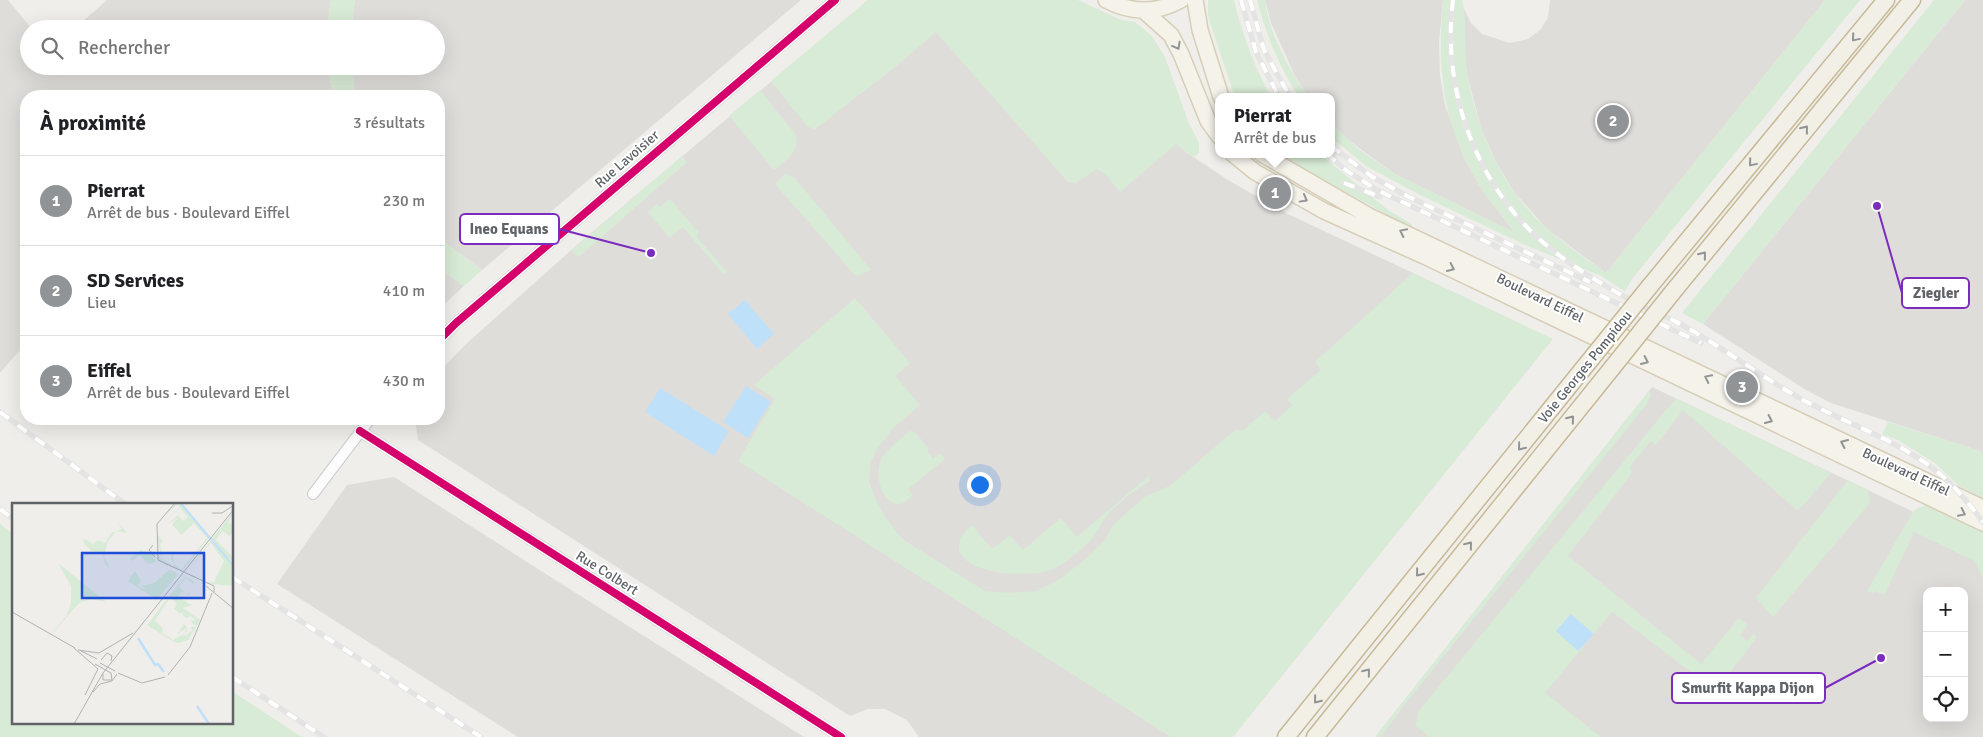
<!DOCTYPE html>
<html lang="fr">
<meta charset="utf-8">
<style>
:root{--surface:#fff;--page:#f2f2f2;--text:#202124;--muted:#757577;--line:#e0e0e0;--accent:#919496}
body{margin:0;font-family:Signika,sans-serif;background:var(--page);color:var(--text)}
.controls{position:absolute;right:15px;bottom:15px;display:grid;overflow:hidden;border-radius:10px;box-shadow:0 5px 20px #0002}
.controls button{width:45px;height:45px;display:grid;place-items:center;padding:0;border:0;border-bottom:1px solid var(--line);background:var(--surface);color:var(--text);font:25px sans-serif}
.you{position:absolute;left:979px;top:484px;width:18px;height:18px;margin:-12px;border:4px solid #fff;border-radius:50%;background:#1a73e8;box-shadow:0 0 0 8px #1a73e833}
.badge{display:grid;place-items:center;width:32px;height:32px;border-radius:50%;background:var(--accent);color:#fff;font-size:16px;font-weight:700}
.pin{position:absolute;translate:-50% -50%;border:2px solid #fff;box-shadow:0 1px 5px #0006}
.popup{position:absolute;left:1215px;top:93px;width:120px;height:65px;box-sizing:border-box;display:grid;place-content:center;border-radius:10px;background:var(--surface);filter:drop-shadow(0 1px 4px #0005);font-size:16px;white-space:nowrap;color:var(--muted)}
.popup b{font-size:19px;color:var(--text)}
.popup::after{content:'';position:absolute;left:50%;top:100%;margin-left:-10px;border:10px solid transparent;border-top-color:var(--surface)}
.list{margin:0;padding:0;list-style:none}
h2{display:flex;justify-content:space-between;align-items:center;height:65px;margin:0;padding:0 20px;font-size:21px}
h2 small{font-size:16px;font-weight:400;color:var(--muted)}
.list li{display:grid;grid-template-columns:32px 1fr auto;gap:15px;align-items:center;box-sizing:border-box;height:90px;padding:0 20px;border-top:1px solid var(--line)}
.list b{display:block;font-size:19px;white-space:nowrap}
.list p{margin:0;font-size:16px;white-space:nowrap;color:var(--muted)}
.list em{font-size:16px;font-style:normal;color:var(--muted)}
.icon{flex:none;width:28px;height:28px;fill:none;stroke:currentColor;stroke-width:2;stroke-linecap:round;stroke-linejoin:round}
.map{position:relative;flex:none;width:1983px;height:737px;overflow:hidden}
.search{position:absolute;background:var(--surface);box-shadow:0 5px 20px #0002;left:20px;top:20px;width:425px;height:55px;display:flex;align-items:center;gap:12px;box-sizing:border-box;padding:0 18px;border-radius:28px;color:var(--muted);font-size:19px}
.panel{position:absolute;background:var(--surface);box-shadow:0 5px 20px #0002;left:20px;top:90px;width:425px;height:335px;border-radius:20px}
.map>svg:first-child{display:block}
.industrial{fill:#dfddda;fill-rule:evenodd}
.green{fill:#d8ebd6}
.water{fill:#bfe0f9}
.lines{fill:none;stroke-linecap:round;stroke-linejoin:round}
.minor-casing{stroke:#cbcccc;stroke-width:12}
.primary-casing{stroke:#d7ceb8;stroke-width:18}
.trunk-casing{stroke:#c8b996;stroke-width:19}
.minor{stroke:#fdfcfc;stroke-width:10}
.primary{stroke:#f4f2e9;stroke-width:15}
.trunk{stroke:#f2f0e6;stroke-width:16}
.rail-casing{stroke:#e4e4e4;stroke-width:5.5}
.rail{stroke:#fff;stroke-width:4;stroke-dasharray:11;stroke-linecap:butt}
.trunk-bridge-casing{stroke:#c8b996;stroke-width:19;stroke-linecap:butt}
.trunk-bridge{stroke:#f2f0e6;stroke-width:16}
.cycleway-casing{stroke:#fff;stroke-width:11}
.cycleway{stroke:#d6006c;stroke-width:8}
.oneway{stroke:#929494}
.oneway2{stroke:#939595}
.labels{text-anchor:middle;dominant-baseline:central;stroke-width:4;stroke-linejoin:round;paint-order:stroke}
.street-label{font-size:14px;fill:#5f6368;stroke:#fff}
.inset-river{fill:none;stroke:#bfe0f9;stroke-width:2.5}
.inset-road{fill:none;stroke:#b1b2b2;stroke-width:1}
.view{fill:#1d4ed8;fill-opacity:0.15;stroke:#1d4ed8;stroke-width:2.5}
.inset-edge{fill:none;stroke:#5f6368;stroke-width:2.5}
.leader{fill:none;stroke:#7b2cbf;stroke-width:2}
.callout-dot{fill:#7b2cbf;stroke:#fff;stroke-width:2}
.callout{fill:#fff;stroke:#7b2cbf;stroke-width:2}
.callout-label{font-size:15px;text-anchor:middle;font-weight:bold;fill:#5f6368}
</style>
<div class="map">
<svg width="1983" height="737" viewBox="0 0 1983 737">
<rect width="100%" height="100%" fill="#efeeea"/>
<path class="industrial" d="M0,0H8L32,29H29V66H328L333,96H26V343L0,373Z
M107,0H331L327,29H74Z
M355,0H801L482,270L439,238V96H356L355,93L351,66H436V29H351Z
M868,0H1018L1186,152L1228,180L1288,214L1523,325L1216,737H919L907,720L885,709H868L850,716L418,440L415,419H439V372L466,344L578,244Z
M1265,0H1443L1439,42L1440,76L1445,105L1464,158L1479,185L1515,233L1393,173L1347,139L1331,123V97H1309L1295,76L1271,23Z
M1550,0H1825L1606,273L1547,229L1514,192L1495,160L1481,128L1467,74L1464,50V9L1471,23L1482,34L1510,43L1528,39L1540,30L1548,18Z
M1965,0H1983V452L1831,403L1806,390L1703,324Z
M439,268L464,286L439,309Z
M1652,387L1983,545V737H1375ZM1927,591H1964V718H1927Z
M394,477L538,569L804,737H518L277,584L347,485Z"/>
<path class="green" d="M331,0H355L351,29H327Z
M868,0H1078L1119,19L1135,22L1152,36L1165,57L1188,121L1199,143V153L1194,157L1176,144L1120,192L1107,176L1097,169L1076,183L1068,182L936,32L894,68L814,130L807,126L771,81Z
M1208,0H1234C1242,34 1254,66 1271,97H1235L1208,17Z
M1257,0H1265C1269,33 1289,70 1309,97H1299C1279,67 1266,34 1257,0Z
M1443,0H1462C1468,22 1463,49 1467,72C1477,130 1502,190 1548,229C1566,245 1586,259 1606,273L1825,0H1860L1632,279L1625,291L1601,276L1523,244L1420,195L1366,166L1331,137V123L1356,147L1393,173L1514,232C1503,215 1488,201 1478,183C1442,123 1437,68 1443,0Z
M1934,0H1965L1703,324L1682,313Z
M328,66H351L356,96H333Z
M760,90L796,135C800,152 786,160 774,170L729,116Z
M1277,154H1320L1388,210L1412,224L1411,228Z
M682,156L687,162L579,257L571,251Z
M785,174L794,177L871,270L856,276L775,184Z
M670,199L699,233L696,236L727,272L724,275L683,227L670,238L648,212L657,204L660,207Z
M439,238L482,270L464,286L439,268Z
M1413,273L1553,339L1233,737H1171L738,461L775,399L754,385L855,298L910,363L895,376L920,405L893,428L877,449L871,462L869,482L876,500L885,517L902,539L985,591L1009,593L1037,591L1060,579L1089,556L1105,540L1113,525L1146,496L1170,486L1236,429L1242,431L1265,411L1275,421L1293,405L1287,399L1321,370L1315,362Z
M1649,391L1651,395L1646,405L1405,704L1381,737H1375Z
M1676,398L1831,473L1798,511L1683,410L1656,445L1651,441L1630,466L1632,473L1568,556L1701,664L1739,618L1748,625L1740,635L1747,641L1753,634L1757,637L1716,691L1612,612L1545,693L1601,737H1430L1416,726L1418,712Z
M1888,422L1983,452V498L1959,486L1936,464L1898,440L1882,434Z
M910,431L916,433L928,448V452L933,458L940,453L945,459L908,489L913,495C910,497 906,502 903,503C884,509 876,479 879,466C882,451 899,441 910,431Z
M1150,475L1149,482C1135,489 1121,501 1110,512C1103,519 1099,529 1093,537C1084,548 1069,560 1057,567C1029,584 922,570 972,525L992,549L1010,535L1023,550L1061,518L1077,537Z
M1848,480L1868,490L1870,503L1773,617L1756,598Z
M1929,504L1983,532V578L1975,561L1912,531L1913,534L1883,598V594L1875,591L1873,593L1867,591L1913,512L1918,508Z
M0,524L14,535V723H232L233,692L302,737H0Z"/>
<path class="water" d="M745,300L774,334L757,349L728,314Z
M746,386L771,402L748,438L723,422Z
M660,388L729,431L714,456L645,412Z
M1571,614L1594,634L1578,651L1556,631Z"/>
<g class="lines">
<defs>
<path id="minor" d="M439,340L456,323L835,0
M360,431L841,737
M313,494L370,419"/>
<path id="primary" d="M1106,0C1131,13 1156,14 1181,0
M1195,0L1200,30L1221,97
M1144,11L1171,35L1181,54L1208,121L1219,136
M1233,154L1255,172L1324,211L1424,256L1983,523
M1262,154L1369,216L1983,508"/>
<path id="trunk" d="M1650,286L1886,0
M1672,293L1912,0
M1286,737L1595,354
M1315,737L1612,368"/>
</defs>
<use href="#minor" class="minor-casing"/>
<use href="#primary" class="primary-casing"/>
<use href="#trunk" class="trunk-casing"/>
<use href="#minor" class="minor"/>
<use href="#primary" class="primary"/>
<use href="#trunk" class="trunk"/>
<defs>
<path id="rail" d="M1241,0L1256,52L1279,97
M1250,0L1264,50L1290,97
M1453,0C1441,92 1478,191 1551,249C1579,271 1611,290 1642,306C1655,313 1669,317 1682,325C1726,349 1766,381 1811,404C1859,429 1913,446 1952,485C1964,497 1973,509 1983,522
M1331,146L1371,176L1407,196L1590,282
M1327,154L1347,171L1377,190L1701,343
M1344,183L1380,197
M0,412L125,504
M0,509L14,520
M232,577L481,737
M232,677L324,737"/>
</defs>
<use href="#rail" class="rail-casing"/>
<use href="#rail" class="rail"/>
<defs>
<path id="trunk-bridge" d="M1595,354L1650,286
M1612,368L1672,293"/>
</defs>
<use href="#trunk-bridge" class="trunk-bridge-casing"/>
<use href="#trunk-bridge" class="trunk-bridge"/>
<defs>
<path id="cycleway" d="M439,340L456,323L835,0
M360,431L841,737"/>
</defs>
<use href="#cycleway" class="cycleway-casing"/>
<use href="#cycleway" class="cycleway"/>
</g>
<defs><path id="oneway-chevron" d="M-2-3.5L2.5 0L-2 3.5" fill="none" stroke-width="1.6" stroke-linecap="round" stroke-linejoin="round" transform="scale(1.25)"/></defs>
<g class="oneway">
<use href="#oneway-chevron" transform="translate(1855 38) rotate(130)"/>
<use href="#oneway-chevron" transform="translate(1805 129) rotate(-51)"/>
<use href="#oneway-chevron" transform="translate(1752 163) rotate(130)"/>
<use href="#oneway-chevron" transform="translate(1703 255) rotate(-51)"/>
<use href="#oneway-chevron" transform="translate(1571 419) rotate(-51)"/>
<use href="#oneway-chevron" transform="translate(1521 447) rotate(129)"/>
<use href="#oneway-chevron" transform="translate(1469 545) rotate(-51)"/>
<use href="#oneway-chevron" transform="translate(1419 573) rotate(129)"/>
<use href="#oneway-chevron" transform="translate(1367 672) rotate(-51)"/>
<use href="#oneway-chevron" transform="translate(1317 700) rotate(129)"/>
</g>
<g class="oneway2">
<use href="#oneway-chevron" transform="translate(1177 46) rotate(61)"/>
<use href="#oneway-chevron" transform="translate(1304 199) rotate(29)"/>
<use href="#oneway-chevron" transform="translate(1403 232) rotate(-154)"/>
<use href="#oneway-chevron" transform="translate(1451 268) rotate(25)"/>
<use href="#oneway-chevron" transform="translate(1645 361) rotate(25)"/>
<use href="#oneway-chevron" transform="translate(1708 378) rotate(-154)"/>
<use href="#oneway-chevron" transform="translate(1769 420) rotate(25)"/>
<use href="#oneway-chevron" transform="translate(1844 443) rotate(-155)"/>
<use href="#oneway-chevron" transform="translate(1962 513) rotate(26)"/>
</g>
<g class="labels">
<g class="street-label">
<text transform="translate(627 159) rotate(-41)">Rue Lavoisier</text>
<text transform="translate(1540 298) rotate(26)">Boulevard Eiffel</text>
<text transform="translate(1585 367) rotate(-51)">Voie Georges Pompidou</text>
<text transform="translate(1906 472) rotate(25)">Boulevard Eiffel</text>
<text transform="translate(607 573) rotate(32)">Rue Colbert</text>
</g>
</g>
<g transform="translate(12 503)">
<rect width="221" height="221" fill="#efeeea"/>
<path d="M164,0H167L197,35L170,68L154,60L151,57L148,50L146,34L147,52L150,57L157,64L147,58L145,31L151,38L148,41L151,56L163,64L159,56L160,47L162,60L169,67L195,35L182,20L169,32L160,21L167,14L155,22L166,12L171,18L176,14L168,5L153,18L168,4L166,1L151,13ZM221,9L216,20L221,22V28L218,33L210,28L204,37L221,54V61L200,36ZM106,19L115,30L104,28L96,38L92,54L99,68L92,59L91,50L79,48L71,39L73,36L81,41L85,37L93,40L99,30L110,26ZM199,38L221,64V83L191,80L202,79L212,58L199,40L174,69ZM129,47L141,52L144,59L136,61L128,52L120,58L118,55ZM46,60L94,99L79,96L67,100L29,143L55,112L59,100V83ZM157,67L166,71L138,105L144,96L116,78L123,68L129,78L125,82L131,86H134L130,83L142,80ZM172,74L143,117L151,126L150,130L161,137L173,130L174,125L165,132L172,121L175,124V128L170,134L180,128L179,124H184L176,137L167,140L162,139L135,122ZM173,74L183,79L181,81L174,75L167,84L175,91L179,89L176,92L170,88L166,93L172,98L175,96L173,102L174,99L180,102L171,105L188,117L185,123L181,121L179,118L184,117L178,113L175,115L170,112L173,107L169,111L162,106L165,100L158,95Z" fill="#d8ebd6"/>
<path d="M167,0H170L221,61V64Z" fill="#bfe0f9"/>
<path class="inset-river" d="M126,135L143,162L146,161L152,169M185,203L197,221"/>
<path class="inset-road" d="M163,0L145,21L146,57L202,83V89M200,10H210L222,2M141,42L137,47L143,54M194,83L222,106M0,109L63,145M62,145L86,166L73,192M66,147L87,150L121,130M69,148L85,156M89,157L95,150L100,153L99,158M88,160L103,168M83,161L99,170L100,177H91V171M106,170L130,180L153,174M156,172L178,144L200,90M81,189L88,181L100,178L105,171M62,221L91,170L222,6"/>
<path class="view" d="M70,50H192V95H70Z"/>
<rect width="221" height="221" class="inset-edge"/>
</g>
<path class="leader" d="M651 253L559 229M1877 206L1902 293M1881 658L1825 688"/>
<g class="callout-dot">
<circle cx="651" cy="253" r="5"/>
<circle cx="1877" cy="206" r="5"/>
<circle cx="1881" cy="658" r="5"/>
</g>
<g class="callout">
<rect x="460" y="214" width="99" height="30" rx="5"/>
<rect x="1902" y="278" width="67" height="30" rx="5"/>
<rect x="1672" y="673" width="153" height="30" rx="5"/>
</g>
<g class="callout-label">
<text x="509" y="234">Ineo Equans</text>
<text x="1936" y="298">Ziegler</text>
<text x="1748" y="693">Smurfit Kappa Dijon</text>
</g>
</svg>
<div class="controls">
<button>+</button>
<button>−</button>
<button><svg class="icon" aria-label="locate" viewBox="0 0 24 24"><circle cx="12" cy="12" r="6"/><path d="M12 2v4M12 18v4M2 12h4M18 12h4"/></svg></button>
</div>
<div class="you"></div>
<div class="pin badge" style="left:1275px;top:193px">1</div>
<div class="popup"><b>Pierrat</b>Arrêt de bus</div>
<div class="pin badge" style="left:1613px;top:121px">2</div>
<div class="pin badge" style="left:1742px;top:387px">3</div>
<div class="search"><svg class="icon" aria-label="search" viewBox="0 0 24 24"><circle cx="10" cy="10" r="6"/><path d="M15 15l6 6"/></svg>Rechercher</div>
<section class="panel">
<h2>À proximité<small>3 résultats</small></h2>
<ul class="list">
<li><span class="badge">1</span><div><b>Pierrat</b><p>Arrêt de bus · Boulevard Eiffel</p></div><em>230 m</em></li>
<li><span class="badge">2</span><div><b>SD Services</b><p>Lieu</p></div><em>410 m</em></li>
<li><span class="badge">3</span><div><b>Eiffel</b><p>Arrêt de bus · Boulevard Eiffel</p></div><em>430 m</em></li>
</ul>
</section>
</div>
